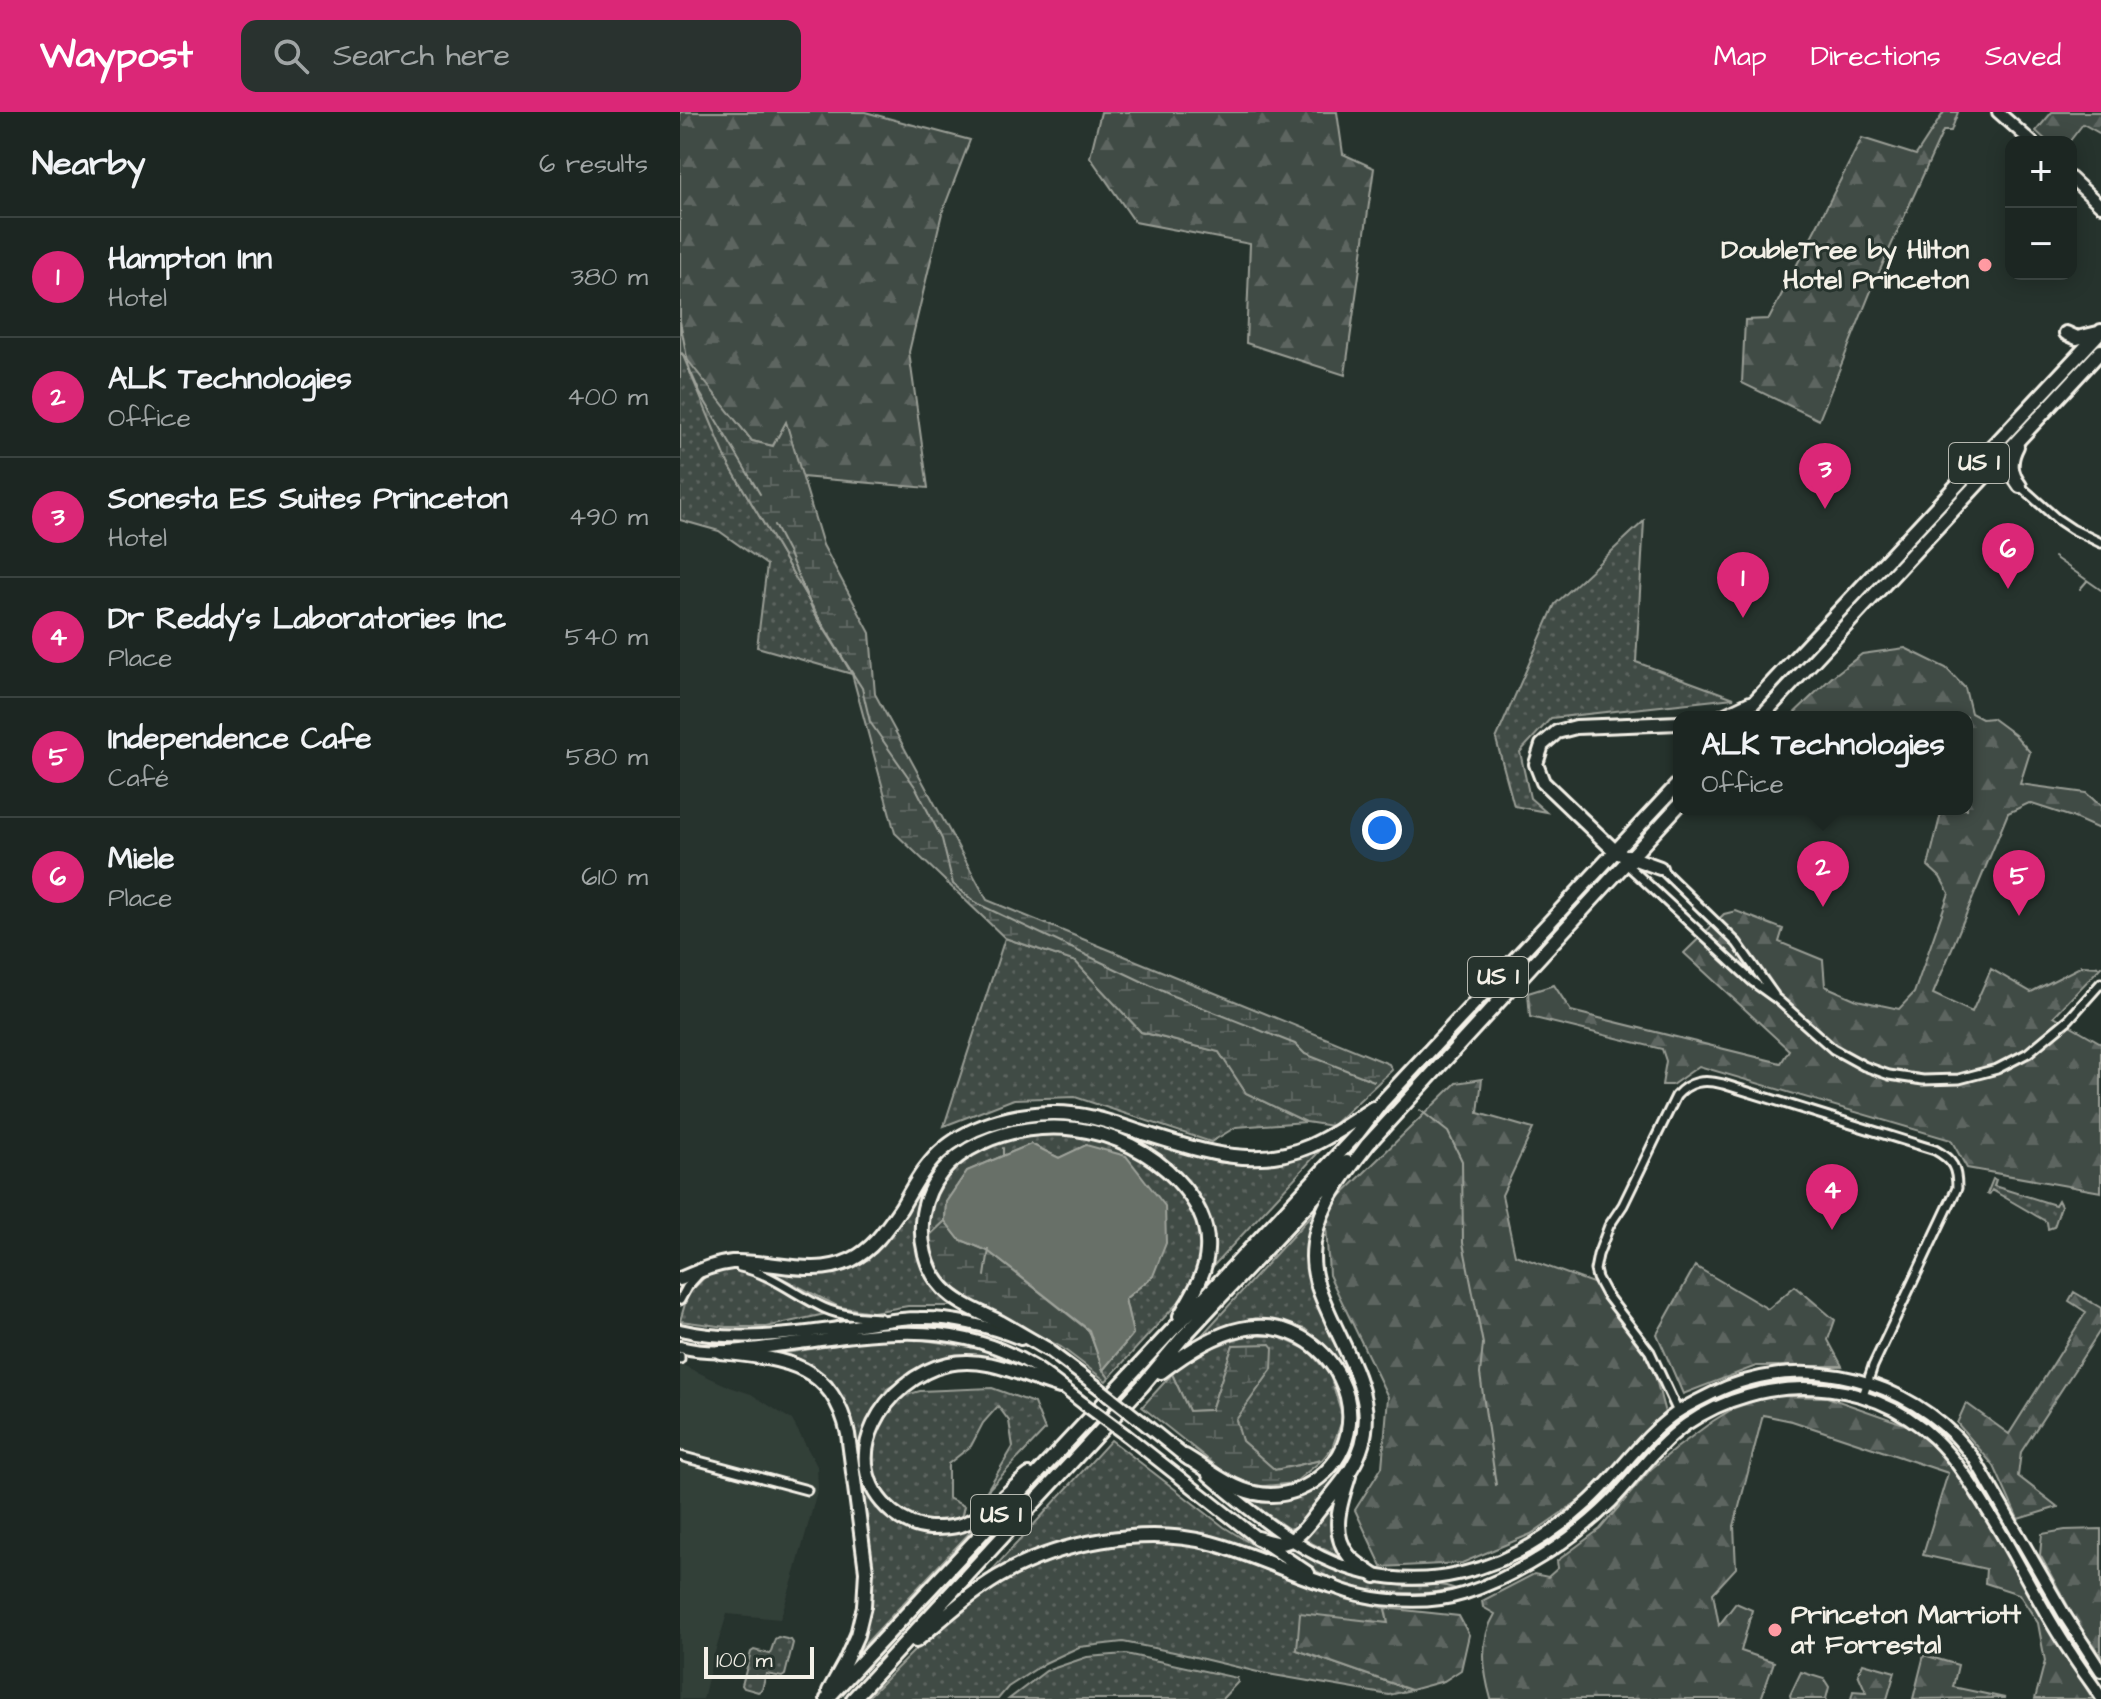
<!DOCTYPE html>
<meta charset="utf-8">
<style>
:root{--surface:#1c2622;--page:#29322f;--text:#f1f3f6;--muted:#a0a5a5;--line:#3a4340;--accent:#db2777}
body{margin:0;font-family:"Architects Daughter",sans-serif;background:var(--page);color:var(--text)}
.controls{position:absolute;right:24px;top:24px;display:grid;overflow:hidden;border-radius:16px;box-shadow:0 4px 20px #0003}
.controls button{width:72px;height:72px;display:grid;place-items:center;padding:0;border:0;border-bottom:2px solid var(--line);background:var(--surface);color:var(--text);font:40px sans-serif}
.scale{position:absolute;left:24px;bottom:20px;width:110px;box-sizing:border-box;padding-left:8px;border:4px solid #f4f1e8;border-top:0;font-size:22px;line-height:28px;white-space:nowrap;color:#f4f1e8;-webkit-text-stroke:6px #26332d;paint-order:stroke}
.you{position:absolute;left:702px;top:718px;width:28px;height:28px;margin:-20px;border:6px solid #fff;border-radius:50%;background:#1a73e8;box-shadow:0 0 0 12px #1a73e833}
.badge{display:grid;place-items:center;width:52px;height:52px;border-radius:50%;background:var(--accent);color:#fff;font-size:26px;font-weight:700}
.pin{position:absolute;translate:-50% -66px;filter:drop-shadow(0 2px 4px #0008)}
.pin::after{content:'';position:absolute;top:42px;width:28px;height:24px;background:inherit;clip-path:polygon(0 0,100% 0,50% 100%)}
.popup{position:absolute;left:993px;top:599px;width:300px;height:104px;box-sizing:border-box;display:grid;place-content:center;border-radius:16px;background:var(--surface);filter:drop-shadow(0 2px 6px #0005);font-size:26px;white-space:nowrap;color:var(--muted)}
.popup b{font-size:30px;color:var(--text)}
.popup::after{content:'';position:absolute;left:50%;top:100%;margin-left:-16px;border:16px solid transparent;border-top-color:var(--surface)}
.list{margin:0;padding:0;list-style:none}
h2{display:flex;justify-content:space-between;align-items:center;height:104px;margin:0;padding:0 32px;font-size:34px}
h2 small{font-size:26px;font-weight:400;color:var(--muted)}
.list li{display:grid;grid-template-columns:52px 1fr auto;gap:24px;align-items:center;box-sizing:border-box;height:120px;padding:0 32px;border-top:2px solid var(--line)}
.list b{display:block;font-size:30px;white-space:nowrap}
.list p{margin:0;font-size:26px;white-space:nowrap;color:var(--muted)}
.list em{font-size:26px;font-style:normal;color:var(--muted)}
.icon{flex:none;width:44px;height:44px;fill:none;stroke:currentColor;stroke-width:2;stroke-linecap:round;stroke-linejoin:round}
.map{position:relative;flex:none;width:1421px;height:1587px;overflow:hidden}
header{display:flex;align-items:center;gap:48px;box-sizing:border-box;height:112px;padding:0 40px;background:var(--accent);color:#fff}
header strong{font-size:38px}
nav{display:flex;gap:44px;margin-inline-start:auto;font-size:28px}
.search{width:560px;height:72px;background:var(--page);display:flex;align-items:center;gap:20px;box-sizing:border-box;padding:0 28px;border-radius:16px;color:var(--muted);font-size:30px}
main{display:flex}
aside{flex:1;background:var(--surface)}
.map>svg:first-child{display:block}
.built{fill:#333f39}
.grass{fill:url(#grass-dots);stroke:#9a9e96;stroke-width:2}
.forest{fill:url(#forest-firs);stroke:#9a9e96;stroke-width:2}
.wetland{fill:url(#wetland-marsh);stroke:#9a9e96;stroke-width:2}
.water{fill:#676f68;stroke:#9fa39b;stroke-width:2}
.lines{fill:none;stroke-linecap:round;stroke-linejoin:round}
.stream{stroke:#9fa39b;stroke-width:2}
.street-casing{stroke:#f4f1e8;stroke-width:13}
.secondary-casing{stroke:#f4f1e8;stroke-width:16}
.highway-casing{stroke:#f4f1e8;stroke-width:18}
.street{stroke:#26332d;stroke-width:7}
.secondary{stroke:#26332d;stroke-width:10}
.highway{stroke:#26332d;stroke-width:12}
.secondary-bridge-casing{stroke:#f4f1e8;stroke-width:16;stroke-linecap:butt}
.secondary-bridge{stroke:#26332d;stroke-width:10}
.poi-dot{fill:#ff9aa2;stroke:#26332d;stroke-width:3}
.labels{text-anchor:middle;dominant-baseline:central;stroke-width:6;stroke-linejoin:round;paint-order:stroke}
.shield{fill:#26332d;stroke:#b6b8b0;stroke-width:2}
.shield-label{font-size:24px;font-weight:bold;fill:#f4f1e8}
.poi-label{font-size:26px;font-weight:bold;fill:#f4f1e8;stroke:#26332d;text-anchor:end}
</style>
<header>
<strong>Waypost</strong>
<div class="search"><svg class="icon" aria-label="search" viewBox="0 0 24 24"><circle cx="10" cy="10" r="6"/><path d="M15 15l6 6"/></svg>Search here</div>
<nav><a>Map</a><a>Directions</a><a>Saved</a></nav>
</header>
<main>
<aside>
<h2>Nearby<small>6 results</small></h2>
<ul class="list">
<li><span class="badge">1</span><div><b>Hampton Inn</b><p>Hotel</p></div><em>380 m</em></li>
<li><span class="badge">2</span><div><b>ALK Technologies</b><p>Office</p></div><em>400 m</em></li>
<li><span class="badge">3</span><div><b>Sonesta ES Suites Princeton</b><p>Hotel</p></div><em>490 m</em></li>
<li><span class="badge">4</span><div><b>Dr Reddy's Laboratories Inc</b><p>Place</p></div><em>540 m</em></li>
<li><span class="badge">5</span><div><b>Independence Cafe</b><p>Café</p></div><em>580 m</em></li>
<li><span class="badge">6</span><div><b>Miele</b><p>Place</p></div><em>610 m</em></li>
</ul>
</aside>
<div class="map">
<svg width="1421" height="1587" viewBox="0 0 1421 1587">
<defs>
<pattern id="grass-dots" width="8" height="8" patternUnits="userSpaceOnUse" patternTransform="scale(2)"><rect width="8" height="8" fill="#414b45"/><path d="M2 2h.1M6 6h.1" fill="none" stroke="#5d6560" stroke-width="1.8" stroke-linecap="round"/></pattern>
<pattern id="forest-firs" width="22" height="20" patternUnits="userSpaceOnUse" patternTransform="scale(2)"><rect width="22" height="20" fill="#414b45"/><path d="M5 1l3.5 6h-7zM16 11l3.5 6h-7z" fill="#5d6560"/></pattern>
<pattern id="wetland-marsh" width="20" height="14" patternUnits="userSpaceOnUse" patternTransform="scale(2)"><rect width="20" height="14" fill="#414b45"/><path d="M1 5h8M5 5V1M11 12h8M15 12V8" fill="none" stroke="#5d6560"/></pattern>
</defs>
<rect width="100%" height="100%" fill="#26332d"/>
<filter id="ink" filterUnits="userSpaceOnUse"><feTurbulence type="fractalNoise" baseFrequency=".0125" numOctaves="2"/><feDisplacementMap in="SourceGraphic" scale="16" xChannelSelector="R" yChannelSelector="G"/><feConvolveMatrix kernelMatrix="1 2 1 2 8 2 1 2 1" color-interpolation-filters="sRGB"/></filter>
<g filter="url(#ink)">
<path class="built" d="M0,1252L50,1275L71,1282L112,1308L137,1354L138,1376L115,1461L100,1507L47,1502L32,1550L23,1587H0Z"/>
<path class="grass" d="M0,0L48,351L172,562L77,535L87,453L39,419L0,408Z
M964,409L956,550L1054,586L871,606L840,640L850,686L866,700L834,694L816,627L875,492Z
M325,826L396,850L461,920L539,940L566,981L626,1010L556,1015L531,1030L395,985L334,987L264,1014Z
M434,1015L539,1047L648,1030L525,1163C526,1149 530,1119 527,1106C516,1062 469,1038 434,1015Z
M394,1019L451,1036L500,1078L520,1116V1151L505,1183L429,1266L423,1258L453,1222L445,1187L473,1164L407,1033L379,1046L351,1032L287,1059L266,1090L265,1109L246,1127V1096L265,1059L325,1025Z
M1313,1067L1316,1068L1314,1074L1375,1093L1378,1088L1381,1094L1374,1115L1368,1117L1367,1110L1312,1078L1309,1083L1307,1082Z
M240,1075L236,1135L252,1175L279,1194H228L193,1200L159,1195L80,1155L177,1151L211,1116Z
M636,1098C631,1118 624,1145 630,1165C632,1172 637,1180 640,1187C660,1234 697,1291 672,1343C661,1366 641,1387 625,1407L618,1414L609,1417L561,1384L580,1388L625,1381L638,1374L650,1363L662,1348L673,1322L675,1303L671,1278L664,1260L653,1243L625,1217L576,1206L523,1222Z
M54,1157L77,1163L145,1202L86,1215H46L0,1209L8,1182L28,1162Z
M216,1224L303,1237L328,1246L255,1248L207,1277L189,1307L180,1335L182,1358L190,1383L251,1420L295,1415L172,1546L189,1458L170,1303L152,1269L123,1249L105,1241Z
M565,1224H597L628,1238L650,1263L663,1306L652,1336L642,1348L595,1358L562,1329L555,1308L592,1257L553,1233L531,1298L509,1299L492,1262C518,1239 534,1235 565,1224Z
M312,1276L354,1291L365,1318L306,1380L333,1335L329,1309L318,1294L303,1311L291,1334L268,1352V1386L284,1394L281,1406L251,1410L225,1404L195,1373L192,1326L216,1286L240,1279Z
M431,1328L544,1415L586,1441L585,1444L453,1419L361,1440L305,1466Z
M659,1381L664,1447L625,1428L631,1417Z
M444,1430H509L582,1453L665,1487L705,1496L708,1511L617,1538L731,1578L709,1583L582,1561L494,1540L443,1530L399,1535L365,1551L328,1575L318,1587H186L252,1521L301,1482L328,1466L377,1445Z
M610,1434C647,1459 684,1471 729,1474C743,1475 758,1470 773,1476C760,1481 743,1481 729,1481C677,1482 640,1465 599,1435Z
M98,1525L111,1528L113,1531L105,1563L102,1565L86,1562L82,1578L78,1580L64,1576L62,1573L71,1540L74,1538L90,1542L95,1527Z
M446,1542L557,1566L558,1570L542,1587H329L366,1559L407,1545Z"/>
<path class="forest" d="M0,0H185L290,28L262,101L229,240L248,376L122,365L106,311L93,334L72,329L0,240Z
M421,0H657L663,42L694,56L665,263L566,231L570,132L455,110L410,45Z
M1264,0H1278L1271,19H1263L1195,169L1139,308L1062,271L1065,208L1089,207L1182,26L1236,43Z
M1372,0H1421V22L1403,12L1389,30H1368L1356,19Z
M1225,536L1266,556L1285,576L1291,601L1302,607L1312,606L1335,623L1350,640L1340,672L1406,681L1421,694V718L1392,705L1349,691L1328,701L1253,882L1292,900L1311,857L1351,880L1402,854L1421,855L1374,904L1421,931V1080L1287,1056L1271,1028L1019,954L992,973H982L986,949L982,937L850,905L848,881L874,873L891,899L1101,951L1109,938L1004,841L1044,802L1056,799L1103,817L1099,830L1143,848L1145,874L1177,888L1219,897L1234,881L1269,781L1260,765L1248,754L1262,697H1287V605H1110L1152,565L1182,542Z
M802,967L798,1001L853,1017L822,1083L835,1143L913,1171L971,1248L985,1301L904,1385L851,1422L782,1451L702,1455L675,1398L702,1355L708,1285L649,1163L646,1113L647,1097L776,971Z
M1015,1154L1088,1197L1115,1174L1155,1208L1148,1228L1162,1254H1076L1003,1282L977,1222Z
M1394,1180L1421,1196V1217L1341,1340L1338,1364L1378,1395L1338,1407L1314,1354L1277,1311L1286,1291L1329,1322L1406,1200L1389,1189Z
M1089,1284L1147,1285L1241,1318L1273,1352L1318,1426L1382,1538L1413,1587H1355L1365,1549L1358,1511L1339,1482L1305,1471L1306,1457L1243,1443L1268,1361L1112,1309L1083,1303L1054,1414L1056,1456L1033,1481L1039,1513L1056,1491L1072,1498L1061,1539L1094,1550L1081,1587H811C803,1559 799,1528 815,1502L803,1495L802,1489L854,1462L868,1465L878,1456L877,1449L920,1417L971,1357L995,1337L1033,1309L1054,1296Z
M1421,1417V1543L1399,1514L1360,1443L1362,1422L1385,1418Z
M705,1496L779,1504L789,1523L781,1558L764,1569L731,1578L617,1538L620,1501L708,1511Z
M1244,1543L1278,1553L1273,1575L1325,1586L1233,1587Z
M1183,1551L1215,1560L1207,1587H1171L1173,1579L1186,1580L1178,1562Z
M1121,1560L1144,1567L1149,1575L1146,1587H1111L1110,1583Z"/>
<path class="wetland" d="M2,241L72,329L93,334L106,310L143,433L190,521L195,582L307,788L709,952L712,958L652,1014L626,1010L566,981L539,940L461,920L396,850L325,826L215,721L172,562L48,351Z
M265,1109L279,1127L308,1139L409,1219L423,1258L429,1266L426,1269L381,1235L300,1193L269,1173L253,1148L246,1127Z
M590,1232L593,1236L592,1257L556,1308L562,1329L595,1358L642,1348L614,1371L576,1375L544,1360L462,1295L492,1262L509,1299L531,1298L553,1233Z"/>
<path class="water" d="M351,1032L379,1046L406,1033L446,1044L485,1094L486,1131L473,1164L445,1187L453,1222L423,1258L409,1218L308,1139L279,1127L265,1109L266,1090L287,1059Z"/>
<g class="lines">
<path class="stream" d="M0,209L9,256L20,281L80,382
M94,413L109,442L134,501L182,576L190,610L236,676L262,727L273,772L296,791L493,884L615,932L625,942L694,969
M1374,445L1421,478
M1400,477L1407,469
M740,998L768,1020L782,1049L783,1131L803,1232L800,1262L816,1373
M323,1044V1036
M305,1164L309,1137"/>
<defs>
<path id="street" d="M1340,374L1377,407L1392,417L1421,431
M943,749L1073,870L1098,888L1153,937L1184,954L1209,963L1243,968L1279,967L1317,957L1348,941L1389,907L1421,871
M980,756L1057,831L1094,883
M60,1155C90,1161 116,1183 144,1196C162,1204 181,1205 200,1206
M0,1188L7,1175L18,1163
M0,1244V1247
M998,1300L970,1240L925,1181L917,1166L915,1158L918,1143L929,1114L943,1093L996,984C1009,969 1024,967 1043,972L1255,1038C1273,1048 1277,1056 1277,1076L1193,1254L1183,1284
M0,1344L127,1378"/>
<path id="secondary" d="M1318,0L1352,30
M1391,66L1421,94
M0,1218C54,1231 111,1222 166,1215C191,1212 214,1206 239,1206C275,1205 308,1214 341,1227
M360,1234L367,1237L419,1276
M0,1235C34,1244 69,1237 104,1233C192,1222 274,1204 355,1255C372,1266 388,1280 404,1292
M461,1309L509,1348
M446,1323L577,1426L629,1461
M528,1363C561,1392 601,1425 641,1445C736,1491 832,1460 907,1391C938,1363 962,1325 996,1301C1008,1293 1021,1287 1033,1281C1113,1242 1211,1261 1274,1323C1281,1330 1287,1338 1294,1346L1384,1502L1421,1559
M646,1471C682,1490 745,1494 783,1482C836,1465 892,1429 931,1390C956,1364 977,1333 1007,1312C1081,1261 1188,1263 1254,1326C1280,1351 1298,1383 1317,1414C1342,1456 1363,1500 1390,1540C1400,1556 1411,1570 1421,1585"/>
<path id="highway" d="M1386,221L1397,226L1418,221
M1337,334C1329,349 1330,361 1340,374
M1041,605L1070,591
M1060,605L1421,219
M1081,605L1421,239
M980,756L936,740L863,670L856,652L862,633L877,620L896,615L999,611
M0,1167C17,1160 33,1152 52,1150C92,1148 133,1166 171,1148C194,1137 207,1116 221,1096C232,1077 243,1056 259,1041C288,1014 332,1002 371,1001C402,1000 430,1010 460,1020C515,1037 573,1059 630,1034C653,1024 672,1010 693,996
M367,1237C351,1228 336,1219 320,1210C300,1200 278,1192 263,1176C245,1157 239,1127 243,1102C254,1034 335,1009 396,1017C434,1022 471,1040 497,1068C515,1087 529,1111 527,1138C526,1163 512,1183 500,1204
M40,1240C103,1247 152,1250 168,1322L186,1459L184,1494L177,1523L165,1550L149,1579
M481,1260C503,1243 532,1223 561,1217C650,1198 712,1316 633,1370C616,1381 595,1386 575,1381C550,1376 527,1357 505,1344
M349,1363C328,1379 311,1400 286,1411C275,1416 262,1416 250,1416C235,1415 223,1409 212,1400C152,1349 205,1266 268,1252C307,1243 344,1265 380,1275
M669,1364C661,1390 649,1420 669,1444C676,1452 687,1458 695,1464
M577,1426C584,1428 594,1432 601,1431C618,1430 631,1408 641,1396C651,1383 662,1371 671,1357C704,1304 675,1258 652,1208C643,1188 633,1168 633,1145C633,1100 662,1066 688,1032L999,693
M236,1529C262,1507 288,1483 318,1465C377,1430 464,1414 531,1431C573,1442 611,1462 652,1474
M147,1587L493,1217L526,1184L677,1022L701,991L999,671
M173,1587L462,1274L503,1225L667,1050"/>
</defs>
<use href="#street" class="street-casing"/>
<use href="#secondary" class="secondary-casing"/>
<use href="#highway" class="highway-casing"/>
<use href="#street" class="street"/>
<use href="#secondary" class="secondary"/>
<use href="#highway" class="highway"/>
<defs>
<path id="secondary-bridge" d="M419,1276L461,1309
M404,1292L446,1323"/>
</defs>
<use href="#secondary-bridge" class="secondary-bridge-casing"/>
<use href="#secondary-bridge" class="secondary-bridge"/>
</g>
</g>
<g class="poi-dot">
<circle cx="1305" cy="153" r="8"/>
<circle cx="1095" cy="1518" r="8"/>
</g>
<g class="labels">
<g class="shield">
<rect x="1269" y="331" width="60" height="40" rx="6"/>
<rect x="788" y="845" width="60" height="40" rx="6"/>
<rect x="291" y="1383" width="60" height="40" rx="6"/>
</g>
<g class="shield-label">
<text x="1299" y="351">US 1</text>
<text x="818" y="865">US 1</text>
<text x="321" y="1403">US 1</text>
</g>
<g class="poi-label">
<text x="1289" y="138">DoubleTree by Hilton<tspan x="1289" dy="30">Hotel Princeton</tspan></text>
<text x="1111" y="1503" text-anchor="start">Princeton Marriott<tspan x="1111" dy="30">at Forrestal</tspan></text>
</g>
</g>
</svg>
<div class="controls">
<button>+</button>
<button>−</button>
</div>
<div class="scale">100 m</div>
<div class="you"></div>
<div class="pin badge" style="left:1063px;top:506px">1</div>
<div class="pin badge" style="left:1143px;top:795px">2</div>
<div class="popup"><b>ALK Technologies</b>Office</div>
<div class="pin badge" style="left:1145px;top:397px">3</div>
<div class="pin badge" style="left:1152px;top:1118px">4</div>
<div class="pin badge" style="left:1339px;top:804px">5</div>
<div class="pin badge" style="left:1328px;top:477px">6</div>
</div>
</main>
